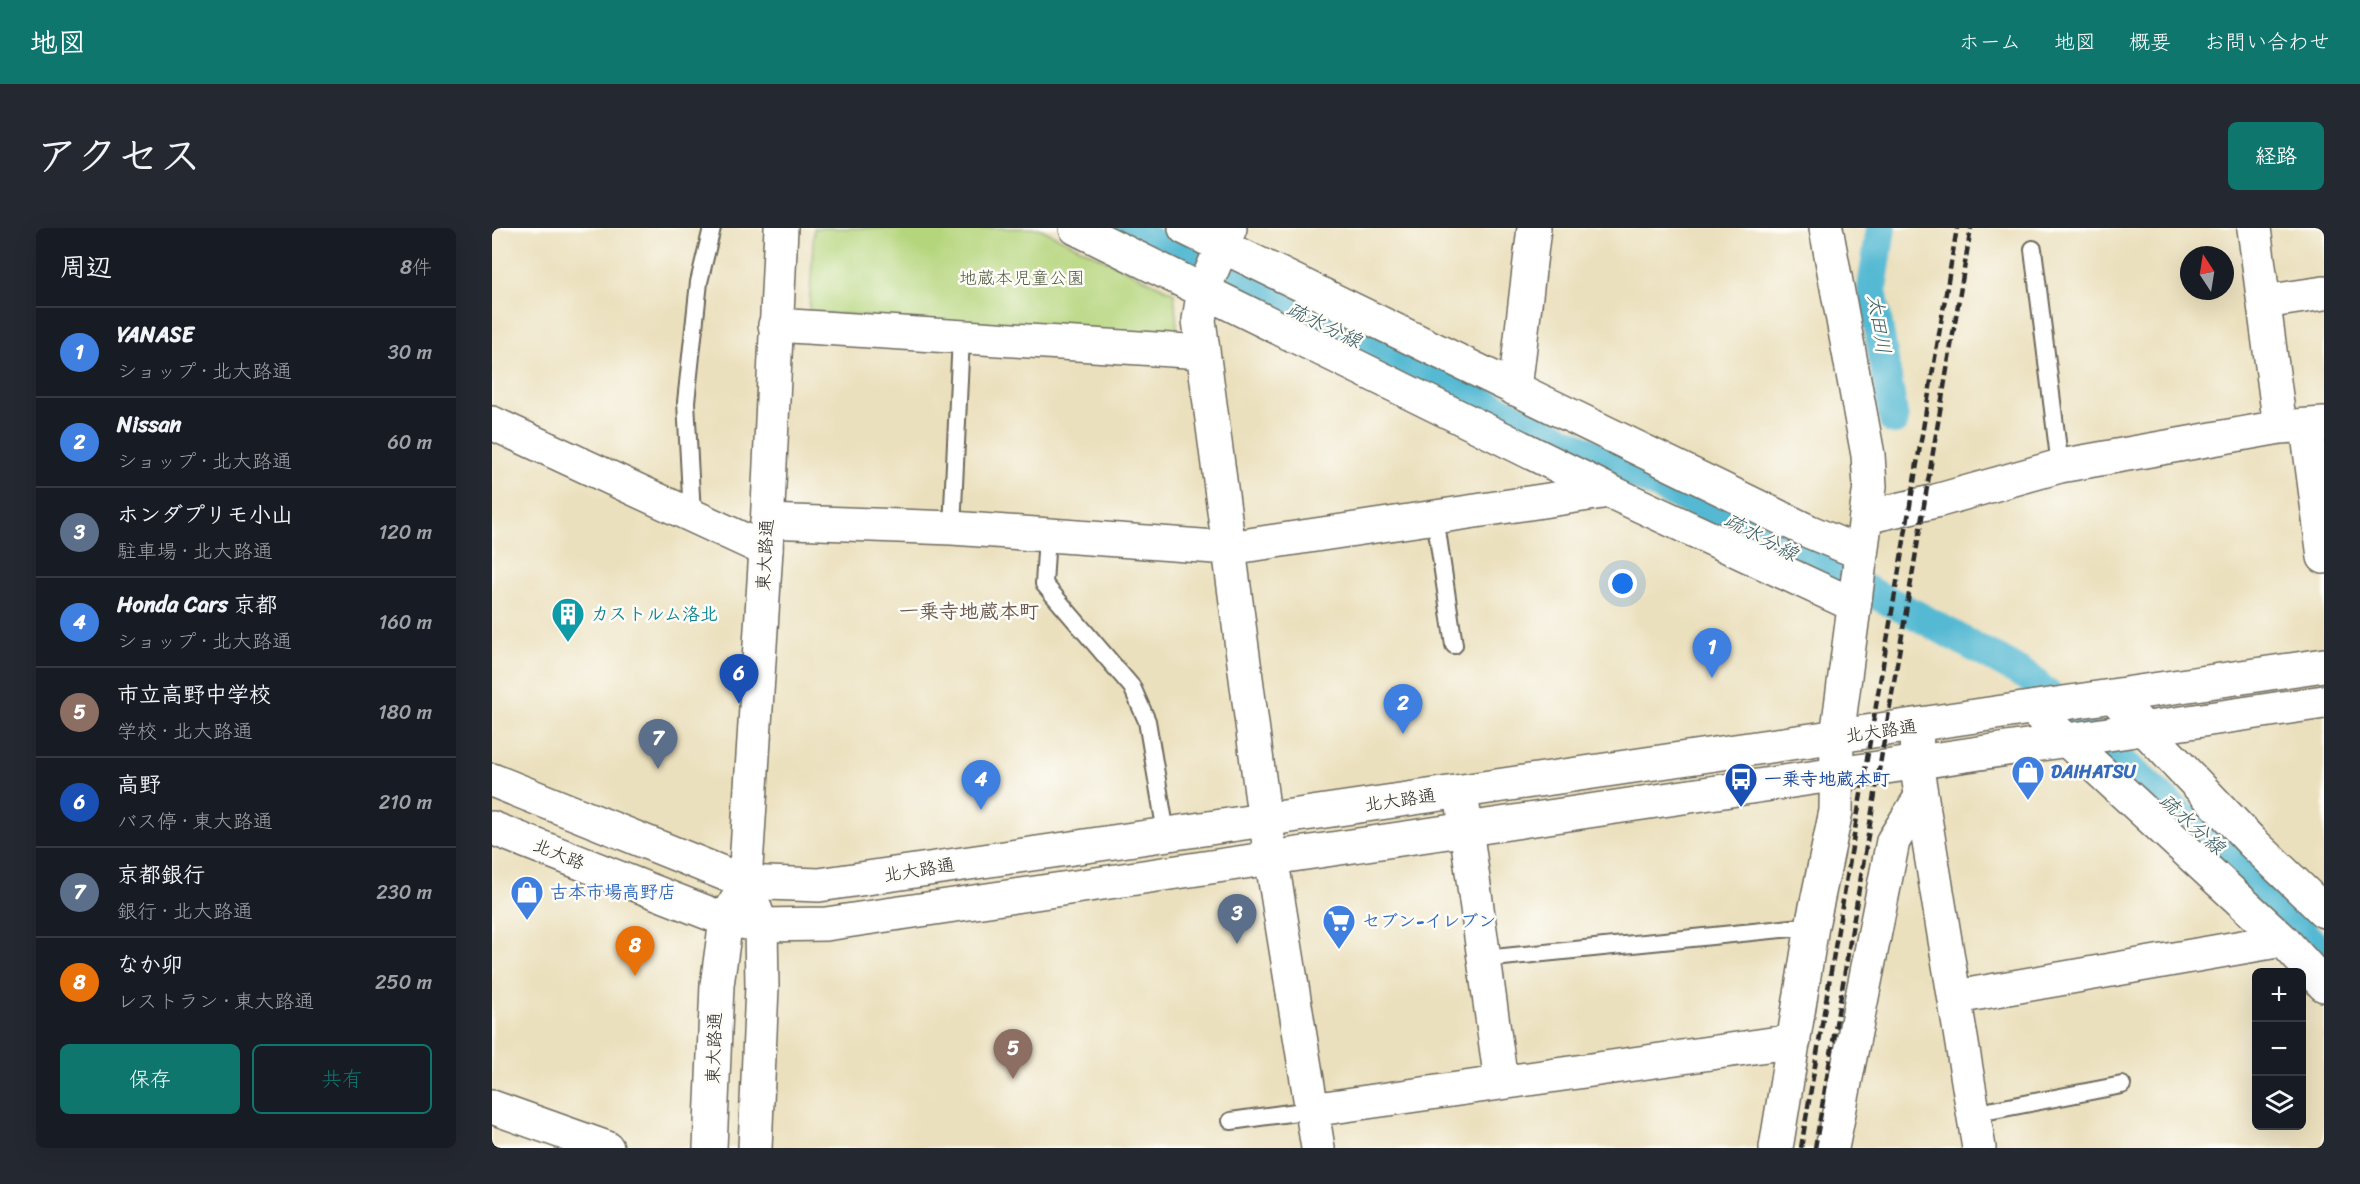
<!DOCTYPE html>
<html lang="ja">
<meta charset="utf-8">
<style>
:root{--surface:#171b24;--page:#242831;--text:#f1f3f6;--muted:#9ea1a6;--line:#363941;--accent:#0f766e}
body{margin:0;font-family:Sriracha,"Klee One",sans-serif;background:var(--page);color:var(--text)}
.controls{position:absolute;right:18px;bottom:18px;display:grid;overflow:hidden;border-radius:9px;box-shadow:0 6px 24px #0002}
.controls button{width:54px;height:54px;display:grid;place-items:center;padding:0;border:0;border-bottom:2px solid var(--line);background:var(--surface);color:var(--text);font:30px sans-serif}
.compass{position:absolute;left:1688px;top:18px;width:54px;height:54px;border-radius:50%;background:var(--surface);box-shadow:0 6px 24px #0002;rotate:348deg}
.you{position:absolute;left:1131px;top:356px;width:21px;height:21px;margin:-15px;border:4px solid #fff;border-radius:50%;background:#1a73e8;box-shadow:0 0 0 9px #1a73e833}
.badge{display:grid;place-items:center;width:39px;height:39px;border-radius:50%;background:var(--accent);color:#fff;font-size:20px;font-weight:700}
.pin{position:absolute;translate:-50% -50px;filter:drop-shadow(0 2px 3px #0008)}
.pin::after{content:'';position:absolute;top:32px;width:21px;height:18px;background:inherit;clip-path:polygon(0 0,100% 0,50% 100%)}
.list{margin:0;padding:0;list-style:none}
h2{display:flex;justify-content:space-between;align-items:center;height:78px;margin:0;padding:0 24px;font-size:26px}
h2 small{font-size:20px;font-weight:400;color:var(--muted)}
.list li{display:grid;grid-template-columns:39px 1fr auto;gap:18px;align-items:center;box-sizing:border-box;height:90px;padding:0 24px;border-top:2px solid var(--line)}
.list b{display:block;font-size:22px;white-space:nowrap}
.list p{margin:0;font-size:20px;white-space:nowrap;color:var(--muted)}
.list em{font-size:20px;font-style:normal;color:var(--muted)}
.actions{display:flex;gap:12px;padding:18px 24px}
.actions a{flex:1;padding:14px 0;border:2px solid var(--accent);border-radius:9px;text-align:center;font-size:21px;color:var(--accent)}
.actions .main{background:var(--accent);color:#fff}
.icon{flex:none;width:33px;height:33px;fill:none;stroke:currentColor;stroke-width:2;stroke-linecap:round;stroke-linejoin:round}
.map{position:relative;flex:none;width:1832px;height:920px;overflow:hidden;border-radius:9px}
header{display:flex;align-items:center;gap:36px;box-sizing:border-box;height:84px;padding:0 30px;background:var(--accent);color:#fff}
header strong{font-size:28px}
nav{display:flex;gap:33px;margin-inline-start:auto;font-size:21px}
.intro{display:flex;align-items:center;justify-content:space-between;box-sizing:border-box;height:144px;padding:0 36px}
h1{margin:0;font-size:42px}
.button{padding:15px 27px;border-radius:9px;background:var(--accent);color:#fff;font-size:21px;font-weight:700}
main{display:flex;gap:36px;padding:0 36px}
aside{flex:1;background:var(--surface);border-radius:9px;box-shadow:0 6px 24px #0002}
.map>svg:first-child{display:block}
.green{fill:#b5d57d;stroke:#708054;stroke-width:1.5}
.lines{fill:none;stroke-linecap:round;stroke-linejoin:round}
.canal{stroke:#55b9d3;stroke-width:30}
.lane-casing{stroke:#6e6a5e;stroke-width:20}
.street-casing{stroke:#6e6a5e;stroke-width:36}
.secondary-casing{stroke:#6e6a5e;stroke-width:36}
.primary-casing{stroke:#6e6a5e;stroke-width:36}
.lane{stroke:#fff;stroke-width:16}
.street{stroke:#fff;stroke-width:33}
.secondary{stroke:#fff;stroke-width:33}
.primary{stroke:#fff;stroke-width:33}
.rail{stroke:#2b2b2b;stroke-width:4.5;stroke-dasharray:9 4.5;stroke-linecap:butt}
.labels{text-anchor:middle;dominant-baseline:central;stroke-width:5;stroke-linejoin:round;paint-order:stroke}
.park-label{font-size:18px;fill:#545e44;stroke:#fdfcf7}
.street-label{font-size:18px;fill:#2b2b2b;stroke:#fdfcf7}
.culture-label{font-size:18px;font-weight:bold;fill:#0d838f;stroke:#fdfcf7;text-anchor:start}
.shop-label{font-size:18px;font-weight:bold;fill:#366cbe;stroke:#fdfcf7;text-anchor:start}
.transit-label{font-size:18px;font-weight:bold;fill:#164399;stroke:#fdfcf7;text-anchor:start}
.water-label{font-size:20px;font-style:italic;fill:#3a5d66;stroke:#fdfcf7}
.neighbourhood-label{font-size:20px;font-weight:bold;fill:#69584e;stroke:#fdfcf7}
</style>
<header>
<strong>地図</strong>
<nav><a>ホーム</a><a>地図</a><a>概要</a><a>お問い合わせ</a></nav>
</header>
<div class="intro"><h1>アクセス</h1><a class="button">経路</a></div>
<main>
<aside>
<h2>周辺<small>8件</small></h2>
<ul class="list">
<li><span class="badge" style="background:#3f7fe0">1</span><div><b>YANASE</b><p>ショップ · 北大路通</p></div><em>30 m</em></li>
<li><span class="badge" style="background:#3f7fe0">2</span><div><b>Nissan</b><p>ショップ · 北大路通</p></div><em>60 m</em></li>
<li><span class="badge" style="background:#5c6f8a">3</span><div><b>ホンダプリモ小山</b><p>駐車場 · 北大路通</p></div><em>120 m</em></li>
<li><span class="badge" style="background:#3f7fe0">4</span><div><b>Honda Cars 京都</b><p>ショップ · 北大路通</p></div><em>160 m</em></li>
<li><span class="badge" style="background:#8d6e63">5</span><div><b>市立高野中学校</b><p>学校 · 北大路通</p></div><em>180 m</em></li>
<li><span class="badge" style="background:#1a4fb4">6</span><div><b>高野</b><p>バス停 · 東大路通</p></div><em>210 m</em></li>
<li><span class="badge" style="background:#5c6f8a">7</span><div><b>京都銀行</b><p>銀行 · 北大路通</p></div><em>230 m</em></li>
<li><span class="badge" style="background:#e8710a">8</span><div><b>なか卯</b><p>レストラン · 東大路通</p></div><em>250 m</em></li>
</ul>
<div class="actions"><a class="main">保存</a><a>共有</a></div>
</aside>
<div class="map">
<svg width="1832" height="920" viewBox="0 0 1832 920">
<rect width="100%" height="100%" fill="#fdfcf7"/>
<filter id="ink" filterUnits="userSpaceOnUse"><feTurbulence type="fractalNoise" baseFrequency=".0167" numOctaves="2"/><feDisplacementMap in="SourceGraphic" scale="12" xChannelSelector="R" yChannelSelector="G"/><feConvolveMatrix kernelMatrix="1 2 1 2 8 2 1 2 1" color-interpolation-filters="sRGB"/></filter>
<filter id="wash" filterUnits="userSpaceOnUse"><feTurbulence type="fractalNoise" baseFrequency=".008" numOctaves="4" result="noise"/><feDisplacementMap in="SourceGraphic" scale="24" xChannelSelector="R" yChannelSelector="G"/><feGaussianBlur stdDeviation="1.35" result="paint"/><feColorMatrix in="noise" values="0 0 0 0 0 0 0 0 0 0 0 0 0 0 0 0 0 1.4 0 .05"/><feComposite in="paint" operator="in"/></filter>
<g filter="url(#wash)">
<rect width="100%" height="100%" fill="#ebe0bd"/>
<path class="green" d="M322,0H547L682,65L686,111L317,84Z"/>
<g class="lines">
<path class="canal" d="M631,0L1215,281L1426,388L1535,448L1756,647L1832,727
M1389,0L1380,61L1402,192"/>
</g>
</g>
<g filter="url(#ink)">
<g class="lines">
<defs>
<path id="lane" d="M1541,21L1568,238
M200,287L194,174L207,54L220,0
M943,289L962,417
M460,300L469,109
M555,307L552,356L640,459L655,493L674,605
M992,731L1320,698
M1481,886L1630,857
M739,893L819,882"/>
<path id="street" d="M584,0L1117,263L1362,377
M693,0L1316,303L1369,325
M738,0L712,61L707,92L770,572L826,920
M1762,0L1788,199L1832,196
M1772,74L1832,65
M283,97L711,124
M1023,161L1042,0
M0,195L274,322
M1815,199L1832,329
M1374,289L1444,273L1568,238L1788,199
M275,293L460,300L737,320L1117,263
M1623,470L1760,614L1832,683
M1540,480L1791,712L1832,757
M969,564L1009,854
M1464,769L1791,712
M0,879L115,920
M819,882L1302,813
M1284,920L1320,698L1344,583L1345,509
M1340,920L1401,613L1429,569"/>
<path id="secondary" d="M1334,0L1376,227L1378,258L1345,509
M1425,498L1424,535L1487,920
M253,654L274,322L289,0"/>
<path id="primary" d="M0,552L253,654L327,657L1832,437
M0,600L234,692L269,697L334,696L1832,474
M261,675L269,697L270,759L263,920
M218,920L225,757L234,692L245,672"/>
</defs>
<use href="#lane" class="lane-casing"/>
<use href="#street" class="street-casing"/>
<use href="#secondary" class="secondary-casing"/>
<use href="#primary" class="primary-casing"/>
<use href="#lane" class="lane"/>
<use href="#street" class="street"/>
<use href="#secondary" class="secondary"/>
<use href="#primary" class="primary"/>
<path class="rail" d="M1309,920L1465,0
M1323,920L1479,0"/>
</g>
</g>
<defs>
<symbol id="building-pin" viewBox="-11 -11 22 30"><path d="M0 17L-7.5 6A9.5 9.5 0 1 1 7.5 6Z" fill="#0f9aa8" stroke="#fdfcf7"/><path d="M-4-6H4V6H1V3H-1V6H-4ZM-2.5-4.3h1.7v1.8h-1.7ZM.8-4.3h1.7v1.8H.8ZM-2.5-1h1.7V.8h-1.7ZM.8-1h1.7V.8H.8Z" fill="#fff"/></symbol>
<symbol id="shop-pin" viewBox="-11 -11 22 30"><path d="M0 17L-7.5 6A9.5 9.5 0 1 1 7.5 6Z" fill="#3f7fe0" stroke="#fdfcf7"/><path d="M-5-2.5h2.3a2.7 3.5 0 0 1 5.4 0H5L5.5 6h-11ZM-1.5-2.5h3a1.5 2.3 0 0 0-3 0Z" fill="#fff"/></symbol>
<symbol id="bus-pin" viewBox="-11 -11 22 30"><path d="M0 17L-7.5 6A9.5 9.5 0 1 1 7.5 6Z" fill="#1a4fb4" stroke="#fdfcf7"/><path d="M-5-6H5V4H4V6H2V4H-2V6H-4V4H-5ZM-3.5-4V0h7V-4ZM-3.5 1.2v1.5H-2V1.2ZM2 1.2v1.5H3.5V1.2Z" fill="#fff"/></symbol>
<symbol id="supermarket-pin" viewBox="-11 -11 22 30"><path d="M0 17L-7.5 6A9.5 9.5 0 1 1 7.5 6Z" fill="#3f7fe0" stroke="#fdfcf7"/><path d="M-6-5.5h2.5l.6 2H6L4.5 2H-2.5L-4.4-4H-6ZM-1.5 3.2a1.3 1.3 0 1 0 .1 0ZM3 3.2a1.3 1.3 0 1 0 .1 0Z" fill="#fff"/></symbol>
</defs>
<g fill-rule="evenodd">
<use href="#building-pin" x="57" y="367" width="38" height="52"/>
<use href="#shop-pin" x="1517" y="525" width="38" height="52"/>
<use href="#bus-pin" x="1230" y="532" width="38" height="52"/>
<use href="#shop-pin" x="16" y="645" width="38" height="52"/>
<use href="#supermarket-pin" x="828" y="674" width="38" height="52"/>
</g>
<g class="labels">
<g class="park-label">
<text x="530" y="50">地蔵本児童公園</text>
</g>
<g class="street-label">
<text transform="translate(273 327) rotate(-87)">東大路通</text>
<text transform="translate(1389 503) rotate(-8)">北大路通</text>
<text transform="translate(908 572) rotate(-8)">北大路通</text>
<text transform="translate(67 626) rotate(22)">北大路</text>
<text transform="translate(427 642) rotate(-9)">北大路通</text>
<text transform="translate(222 820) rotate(-88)">東大路通</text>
</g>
<g class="culture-label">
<text x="99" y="386">カストルム洛北</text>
</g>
<g class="shop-label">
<text x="1559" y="544">DAIHATSU</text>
<text x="58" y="664">古本市場高野店</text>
<text x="870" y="693">セブン-イレブン</text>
</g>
<g class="transit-label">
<text x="1272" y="551">一乗寺地蔵本町</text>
</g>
<g class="water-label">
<text transform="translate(1387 96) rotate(81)">太田川</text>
<text transform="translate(832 97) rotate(26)">疏水分線</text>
<text transform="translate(1269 309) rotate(28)">疏水分線</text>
<text transform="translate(1700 596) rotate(42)">疏水分線</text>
</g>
<g class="neighbourhood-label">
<text x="477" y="383">一乗寺地蔵本町</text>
</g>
</g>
</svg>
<div class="controls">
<button>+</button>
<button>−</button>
<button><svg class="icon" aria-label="layers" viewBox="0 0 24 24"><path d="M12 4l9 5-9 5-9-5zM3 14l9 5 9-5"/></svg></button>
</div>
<svg class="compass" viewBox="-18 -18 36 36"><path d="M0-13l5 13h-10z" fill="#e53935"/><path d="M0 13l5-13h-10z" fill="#9ea1a6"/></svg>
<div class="you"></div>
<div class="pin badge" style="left:1220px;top:450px;background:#3f7fe0">1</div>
<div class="pin badge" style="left:911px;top:506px;background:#3f7fe0">2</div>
<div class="pin badge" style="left:745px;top:716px;background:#5c6f8a">3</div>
<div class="pin badge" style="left:489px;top:582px;background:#3f7fe0">4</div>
<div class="pin badge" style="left:521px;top:851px;background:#8d6e63">5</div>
<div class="pin badge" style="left:247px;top:476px;background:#1a4fb4">6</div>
<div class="pin badge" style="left:166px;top:541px;background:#5c6f8a">7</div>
<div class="pin badge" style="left:143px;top:748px;background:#e8710a">8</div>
</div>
</main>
